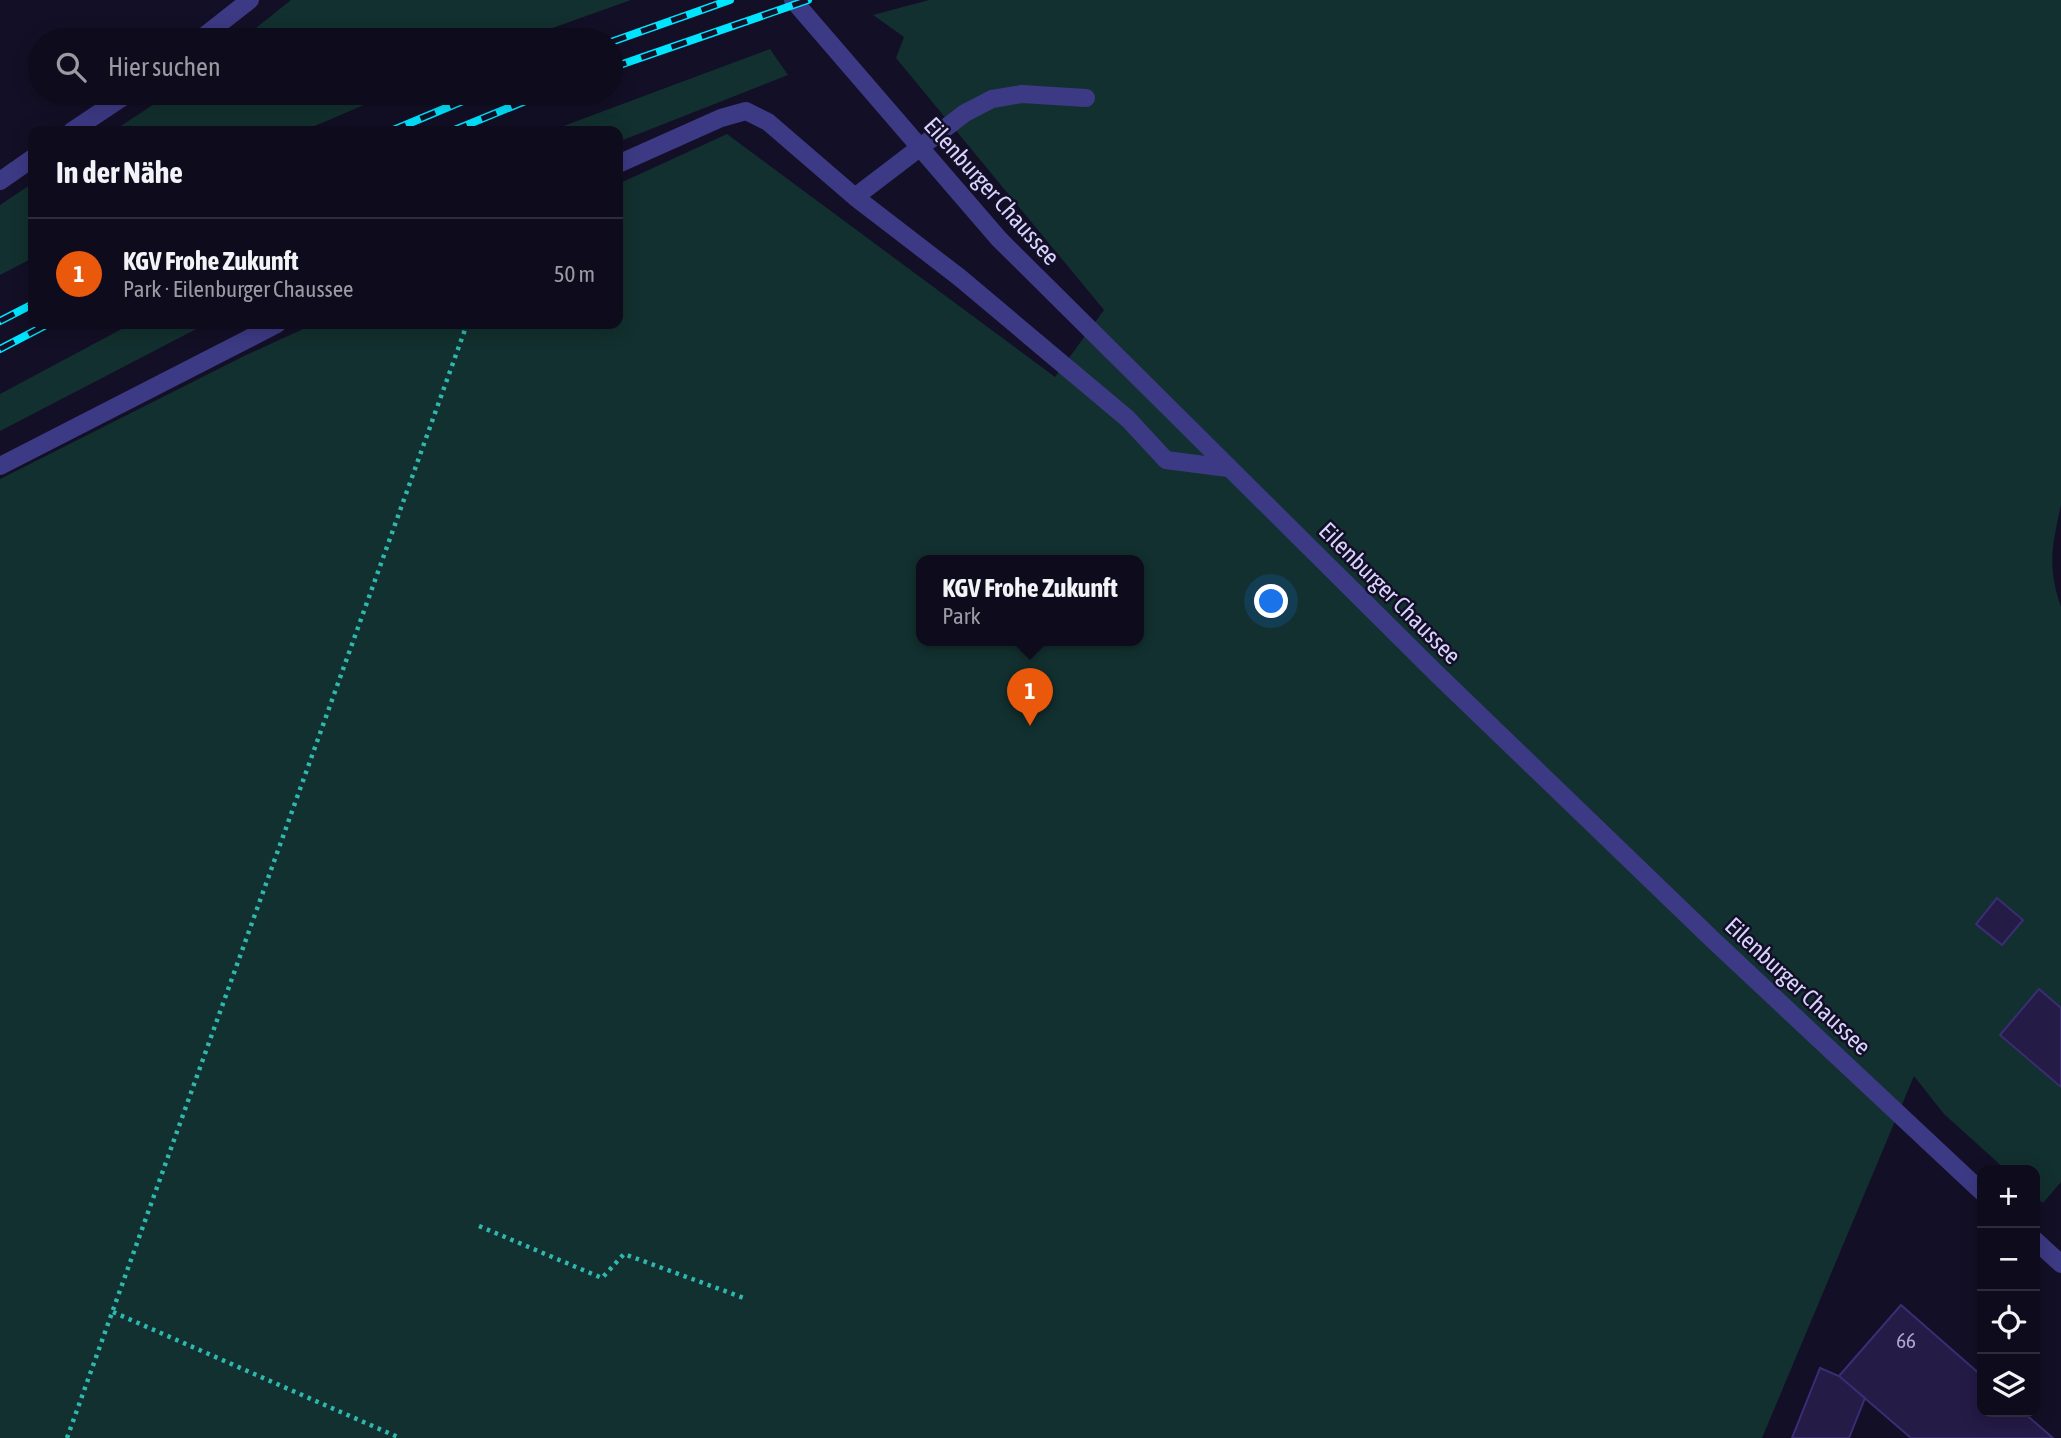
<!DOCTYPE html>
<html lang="de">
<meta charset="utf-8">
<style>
:root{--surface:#0e0b1c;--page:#1c1929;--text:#f1f3f6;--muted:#9b9ba3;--line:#2e2b3b;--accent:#ea580c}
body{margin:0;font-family:"Asap Condensed",sans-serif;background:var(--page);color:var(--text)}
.controls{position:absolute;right:21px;bottom:21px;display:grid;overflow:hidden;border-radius:14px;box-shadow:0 4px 18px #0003}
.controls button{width:63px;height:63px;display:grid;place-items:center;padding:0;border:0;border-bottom:2px solid var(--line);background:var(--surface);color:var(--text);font:35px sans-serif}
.you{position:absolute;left:1272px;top:602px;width:24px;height:24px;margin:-18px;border:5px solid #fff;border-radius:50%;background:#1a73e8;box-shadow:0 0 0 10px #1a73e833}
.badge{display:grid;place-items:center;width:46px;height:46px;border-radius:50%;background:var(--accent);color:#fff;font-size:23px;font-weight:700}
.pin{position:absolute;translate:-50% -58px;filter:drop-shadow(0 2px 4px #0008)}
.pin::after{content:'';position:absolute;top:37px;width:24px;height:21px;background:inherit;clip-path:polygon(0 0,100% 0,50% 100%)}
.popup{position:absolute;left:916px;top:555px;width:228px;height:91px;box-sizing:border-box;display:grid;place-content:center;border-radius:14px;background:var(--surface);filter:drop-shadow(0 2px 5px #0005);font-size:23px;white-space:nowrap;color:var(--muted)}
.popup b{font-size:26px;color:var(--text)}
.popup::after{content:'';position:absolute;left:50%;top:100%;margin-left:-14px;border:14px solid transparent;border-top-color:var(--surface)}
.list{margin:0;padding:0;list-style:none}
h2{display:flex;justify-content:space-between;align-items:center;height:91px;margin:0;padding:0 28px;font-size:30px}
h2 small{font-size:23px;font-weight:400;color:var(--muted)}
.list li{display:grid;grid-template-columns:46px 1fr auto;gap:21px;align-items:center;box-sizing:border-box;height:112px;padding:0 28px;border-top:2px solid var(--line)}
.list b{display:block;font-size:26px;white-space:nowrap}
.list p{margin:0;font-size:23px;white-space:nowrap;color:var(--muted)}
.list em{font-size:23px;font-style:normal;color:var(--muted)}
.icon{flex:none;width:38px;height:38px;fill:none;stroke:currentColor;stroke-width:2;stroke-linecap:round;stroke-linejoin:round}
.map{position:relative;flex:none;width:2061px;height:1438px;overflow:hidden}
.search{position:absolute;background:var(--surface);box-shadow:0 4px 18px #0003;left:28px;top:28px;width:595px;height:77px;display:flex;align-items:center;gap:18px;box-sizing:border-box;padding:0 24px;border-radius:38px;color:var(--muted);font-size:26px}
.panel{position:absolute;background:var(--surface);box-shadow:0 4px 18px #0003;left:28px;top:126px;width:595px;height:203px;border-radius:14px}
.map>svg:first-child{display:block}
.green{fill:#12302f;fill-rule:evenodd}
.building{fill:#241b47;stroke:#3b2d73;stroke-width:2}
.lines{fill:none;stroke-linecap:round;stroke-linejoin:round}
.path{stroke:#2fb8b0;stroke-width:4.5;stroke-dasharray:3.5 5;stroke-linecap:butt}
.service{stroke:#3d3a85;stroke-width:18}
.tertiary{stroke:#3d3a85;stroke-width:18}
.rail-casing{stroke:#00e5ff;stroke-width:8}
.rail{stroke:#130f26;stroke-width:5;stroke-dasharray:16;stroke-linecap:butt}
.labels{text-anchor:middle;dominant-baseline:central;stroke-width:5;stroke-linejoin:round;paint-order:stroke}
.number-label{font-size:21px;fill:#aca6d1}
.street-label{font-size:24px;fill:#d9d4ff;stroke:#130f26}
</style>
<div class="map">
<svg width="2061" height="1438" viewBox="0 0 2061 1438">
<rect width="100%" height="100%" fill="#130f26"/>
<path class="green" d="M291,0H631L519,40H241Z
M929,0H2061V505C2052,546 2047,566 2061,607V1182L2043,1203L2035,1196V1170H2006L1944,1114L1914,1076L1762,1438H0V479L244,356L314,324H618V184L727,134L1055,377L1104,310L896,58L904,37L873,15ZM922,560H1138V640H922Z
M770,49L788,75L618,142V131H550Z
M171,93H392L303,131H113Z
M33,183V258L0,275V205Z
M131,324H206L0,431V394Z"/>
<path class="building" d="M1997,898L2023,920L2002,945L1976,924Z
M2039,989L2061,1008V1087L2000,1035Z
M1901,1305L1982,1376V1412H2023L2053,1438H1911L1839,1376Z
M1820,1368L1839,1376L1865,1398L1849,1438H1792Z"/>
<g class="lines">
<path class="path" d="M479,1226L602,1278L624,1254L744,1298
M113,1312L400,1438
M67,1438L467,324"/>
<path class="service" d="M618,164L721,118L746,111L768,122L855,197L959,277L1128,419L1166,460L1228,468
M855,197L965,113L992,99L1022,94L1086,98
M0,466L277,324"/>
<path class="tertiary" d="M793,0L999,239L1437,674L1712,939L1982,1192
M199,40L250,0
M72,131L129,93
M0,181L33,158
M2035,1240L2061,1264"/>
<defs>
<path id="rail" d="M611,42L730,0
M611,68L808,0
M391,131L482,93
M452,131L545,93
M0,321L33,304
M0,349L48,324"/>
</defs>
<use href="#rail" class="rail-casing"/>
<use href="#rail" class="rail"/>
</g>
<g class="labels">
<g class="number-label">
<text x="1906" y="1340">66</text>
</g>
<g class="street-label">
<text transform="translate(992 191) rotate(48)">Eilenburger Chaussee</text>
<text transform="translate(1390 593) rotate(45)">Eilenburger Chaussee</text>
<text transform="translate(1798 986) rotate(43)">Eilenburger Chaussee</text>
</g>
</g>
</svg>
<div class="controls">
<button>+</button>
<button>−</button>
<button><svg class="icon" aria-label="locate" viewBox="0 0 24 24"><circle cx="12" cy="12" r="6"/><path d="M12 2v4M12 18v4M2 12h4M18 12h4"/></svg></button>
<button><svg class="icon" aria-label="layers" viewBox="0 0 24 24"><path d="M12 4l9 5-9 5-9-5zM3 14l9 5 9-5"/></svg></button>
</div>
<div class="you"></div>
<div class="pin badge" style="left:1030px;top:726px">1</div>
<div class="popup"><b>KGV Frohe Zukunft</b>Park</div>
<div class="search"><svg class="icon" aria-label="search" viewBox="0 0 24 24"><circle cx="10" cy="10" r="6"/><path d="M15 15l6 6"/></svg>Hier suchen</div>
<section class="panel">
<h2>In der Nähe<small></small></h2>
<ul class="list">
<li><span class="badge">1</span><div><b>KGV Frohe Zukunft</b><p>Park · Eilenburger Chaussee</p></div><em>50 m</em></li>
</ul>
</section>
</div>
